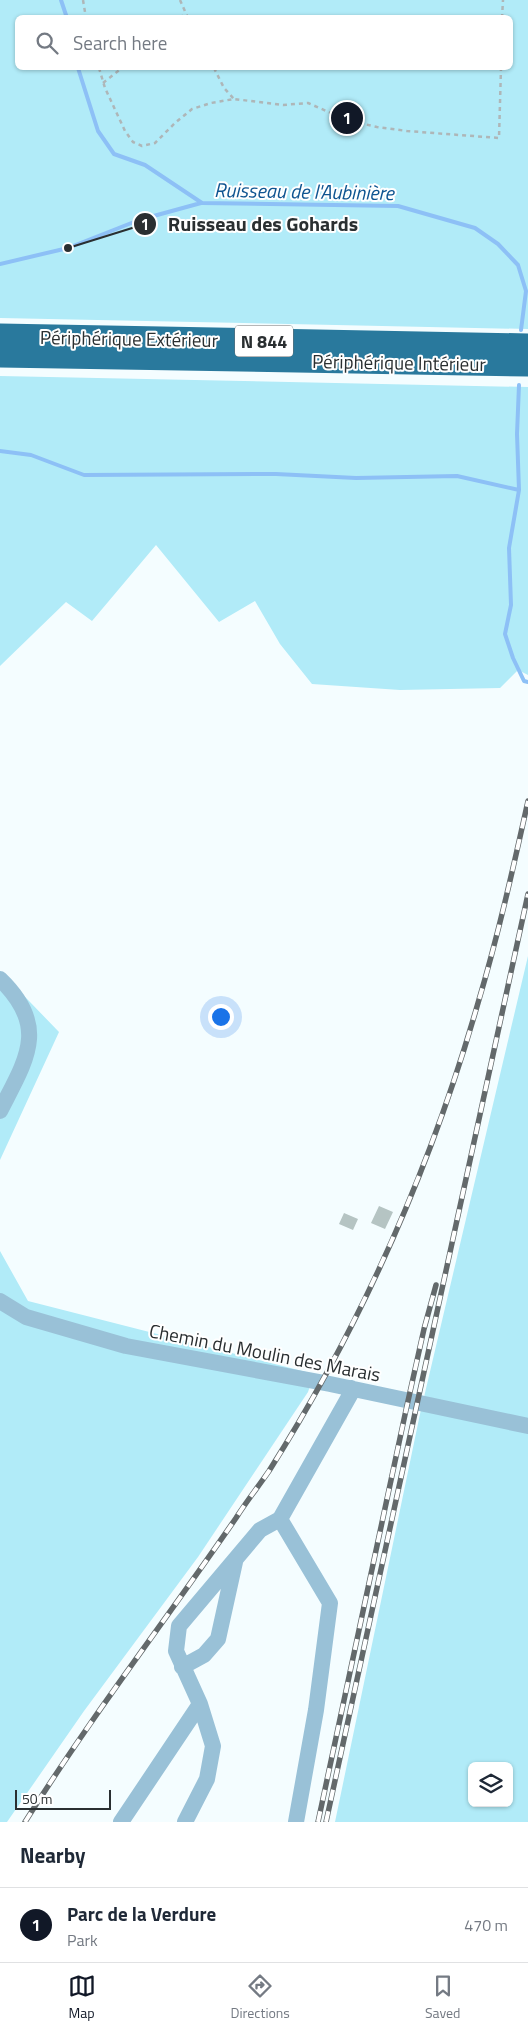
<!DOCTYPE html>
<meta charset="utf-8">
<style>
:root{--surface:#fff;--page:#f6f6f7;--text:#1f2937;--muted:#747a83;--line:#e0e1e3;--accent:#111827}
body{margin:0;font-family:"Titillium Web",sans-serif;background:var(--page);color:var(--text)}
.controls{position:absolute;right:15px;bottom:15px;display:grid;overflow:hidden;border-radius:8px;box-shadow:0 1px 4px #0004}
.controls button{width:45px;height:45px;display:grid;place-items:center;padding:0;border:0;border-bottom:1px solid var(--line);background:var(--surface);color:var(--text);font:25px sans-serif}
.scale{position:absolute;left:15px;bottom:12px;width:96px;box-sizing:border-box;padding-left:5px;border:2px solid #2a2f31;border-top:0;font-size:14px;line-height:18px;white-space:nowrap;color:#2a2f31;-webkit-text-stroke:4px #fff;paint-order:stroke}
.you{position:absolute;left:220px;top:1016px;width:18px;height:18px;margin:-12px;border:4px solid #fff;border-radius:50%;background:#1a73e8;box-shadow:0 0 0 8px #1a73e833}
.badge{display:grid;place-items:center;width:32px;height:32px;border-radius:50%;background:var(--accent);color:#fff;font-size:16px;font-weight:700}
.pin{position:absolute;translate:-50% -50%;border:2px solid #fff;box-shadow:0 1px 5px #0006}
.list{margin:0;padding:0;list-style:none}
h2{display:flex;justify-content:space-between;align-items:center;height:65px;margin:0;padding:0 20px;font-size:21px}
h2 small{font-size:16px;font-weight:400;color:var(--muted)}
.list li{display:grid;grid-template-columns:32px 1fr auto;gap:15px;align-items:center;box-sizing:border-box;height:75px;padding:0 20px;border-top:1px solid var(--line)}
.list b{display:block;font-size:19px;white-space:nowrap}
.list p{margin:0;font-size:16px;white-space:nowrap;color:var(--muted)}
.list em{font-size:16px;font-style:normal;color:var(--muted)}
.icon{flex:none;width:28px;height:28px;fill:none;stroke:currentColor;stroke-width:2;stroke-linecap:round;stroke-linejoin:round}
.map{position:relative;flex:none;width:528px;height:1822px;overflow:hidden}
.search{position:absolute;background:var(--surface);box-shadow:0 1px 4px #0004;left:15px;right:15px;top:15px;height:55px;display:flex;align-items:center;gap:12px;box-sizing:border-box;padding:0 18px;border-radius:8px;color:var(--muted);font-size:19px}
.sheet{height:140px;background:var(--surface)}
nav{display:flex;justify-content:space-around;align-items:center;box-sizing:border-box;height:70px;border-top:1px solid var(--line);background:var(--surface);font-size:14px;color:var(--muted)}
nav a{display:grid;justify-items:center;gap:2px}
nav .on{color:var(--accent)}
.map>svg:first-child{display:block}
.green{fill:#b1ebf8;fill-rule:evenodd}
.lines{fill:none;stroke-linecap:round;stroke-linejoin:round}
.stream{stroke:#8dc0f6;stroke-width:4}
.building{fill:#b5c4c3}
.path{stroke:#aeb6b8;stroke-width:2.5;stroke-dasharray:4 4;stroke-linecap:butt}
.minor{stroke:#99c1d7;stroke-width:16}
.highway{stroke:#29799d;stroke-width:25}
.rail-casing{stroke:#63696b;stroke-width:5.5}
.rail{stroke:#fff;stroke-width:4;stroke-dasharray:11;stroke-linecap:butt}
.labels{text-anchor:middle;dominant-baseline:central;stroke-width:4;stroke-linejoin:round;paint-order:stroke}
.shield{fill:#fff;stroke:#6a6d6f;stroke-width:1}
.shield-label{font-size:18px;font-weight:bold;fill:#2a2f31}
.street-label{font-size:19px;fill:#2a2f31;stroke:#fff}
.water-label{font-size:20px;font-style:italic;fill:#0f5591;stroke:#fff}
.leader{fill:none;stroke:#2a2f31;stroke-width:2}
.callout-dot{fill:#2a2f31;stroke:#fff;stroke-width:2}
.mark-label{font-size:15px;text-anchor:middle;font-weight:bold;fill:#fff}
.callout-label{font-size:20px;text-anchor:middle;font-weight:bold;fill:#2a2f31;stroke:#fff;stroke-width:4;stroke-linejoin:round;paint-order:stroke}
</style>
<div class="map">
<svg width="528" height="1822" viewBox="0 0 528 1822">
<rect width="100%" height="100%" fill="#f4fdff"/>
<path class="green" d="M0,0H528V329L0,318ZM18,18H510V68H18Z
M0,376L528,387V675L518,670L500,688L400,690L312,684L280,644L255,601L219,622L156,545L92,621L66,602L0,666Z
M528,956V1822H335L420,1414ZM472,1766H509V1803H472Z
M0,971L59,1032L0,1160Z
M0,1251L28,1301L314,1374L308,1392L198,1557L84,1711L7,1822H0Z"/>
<g class="lines">
<path class="stream" d="M61,0L67,18
M78,68L98,131L114,154L145,165L202,203L398,206L475,228L498,244L518,265L526,291L521,330
M0,264L68,248L139,220L201,203
M519,385L517,434L519,490L509,548L511,605L505,634L513,658L524,681L528,682
M0,451L31,455L84,475L276,474L356,478L457,476L519,490"/>
</g>
<path class="building" d="M379,1206L393,1212L385,1229L371,1223Z
M344,1213L358,1219L353,1230L339,1224Z"/>
<g class="lines">
<path class="path" d="M83,0L86,18
M180,0L188,18
M180,18L186,13
M502,18L503,0
M99,68L105,88L125,131L133,142L142,146L155,143L175,123L192,109L211,103L234,99L283,105L308,103L347,120L377,127L407,131L499,138L501,68
M214,68L224,88L234,99
M103,83L122,68"/>
<path class="minor" d="M0,979C50,1027 26,1060 0,1111
M0,1301L26,1317L126,1346L330,1384L528,1426
M280,1519L330,1603L316,1710L296,1822
M182,1667L204,1655L218,1639L235,1562
M121,1822L200,1704
M185,1822L207,1779L213,1746L200,1704L176,1651L179,1626L260,1530L280,1519L350,1395L351,1388"/>
<path class="highway" d="M0,336L528,346
M0,355L528,364"/>
<defs>
<path id="rail" d="M25,1822C90,1718 166,1620 236,1518C246,1502 258,1487 269,1471C360,1327 431,1167 478,1003C498,936 513,869 528,801
M318,1822L406,1410L424,1329L436,1285
M326,1822L528,894"/>
</defs>
<use href="#rail" class="rail-casing"/>
<use href="#rail" class="rail"/>
</g>
<g class="labels">
<rect class="shield" x="235" y="325.5" width="58" height="31" rx="4"/>
<g class="shield-label">
<text x="264" y="341">N 844</text>
</g>
<g class="street-label">
<text transform="translate(129 338) rotate(1)">Périphérique Extérieur</text>
<text transform="translate(399 362) rotate(1)">Périphérique Intérieur</text>
<text transform="translate(265 1352) rotate(11)">Chemin du Moulin des Marais</text>
</g>
<g class="water-label">
<text transform="translate(304 191) rotate(1)">Ruisseau de l'Aubinière</text>
</g>
</g>
<path class="leader" d="M68 248L145 224"/>
<g class="callout-dot">
<circle cx="68" cy="248" r="5"/>
<circle cx="145" cy="224" r="12"/>
</g>
<g class="mark-label">
<text x="145" y="230">1</text>
</g>
<g class="callout-label">
<text x="263" y="231">Ruisseau des Gohards</text>
</g>
</svg>
<div class="controls">
<button><svg class="icon" aria-label="layers" viewBox="0 0 24 24"><path d="M12 4l9 5-9 5-9-5zM3 14l9 5 9-5"/></svg></button>
</div>
<div class="scale">50 m</div>
<div class="you"></div>
<div class="pin badge" style="left:347px;top:118px">1</div>
<div class="search"><svg class="icon" aria-label="search" viewBox="0 0 24 24"><circle cx="10" cy="10" r="6"/><path d="M15 15l6 6"/></svg>Search here</div>
</div>
<section class="sheet">
<h2>Nearby<small></small></h2>
<ul class="list">
<li><span class="badge">1</span><div><b>Parc de la Verdure</b><p>Park</p></div><em>470 m</em></li>
</ul>
</section>
<nav>
<a class="on"><svg class="icon" aria-label="map" viewBox="0 0 24 24"><path d="M3 6l6-2 6 2 6-2v14l-6 2-6-2-6 2zM9 4v14M15 6v14"/></svg>Map</a>
<a><svg class="icon" aria-label="directions" viewBox="0 0 24 24"><path d="M12 3l9 9-9 9-9-9zM9 14v-3h6M13 9l2 2-2 2"/></svg>Directions</a>
<a><svg class="icon" aria-label="saved" viewBox="0 0 24 24"><path d="M7 4h10v16l-5-4-5 4z"/></svg>Saved</a>
</nav>
